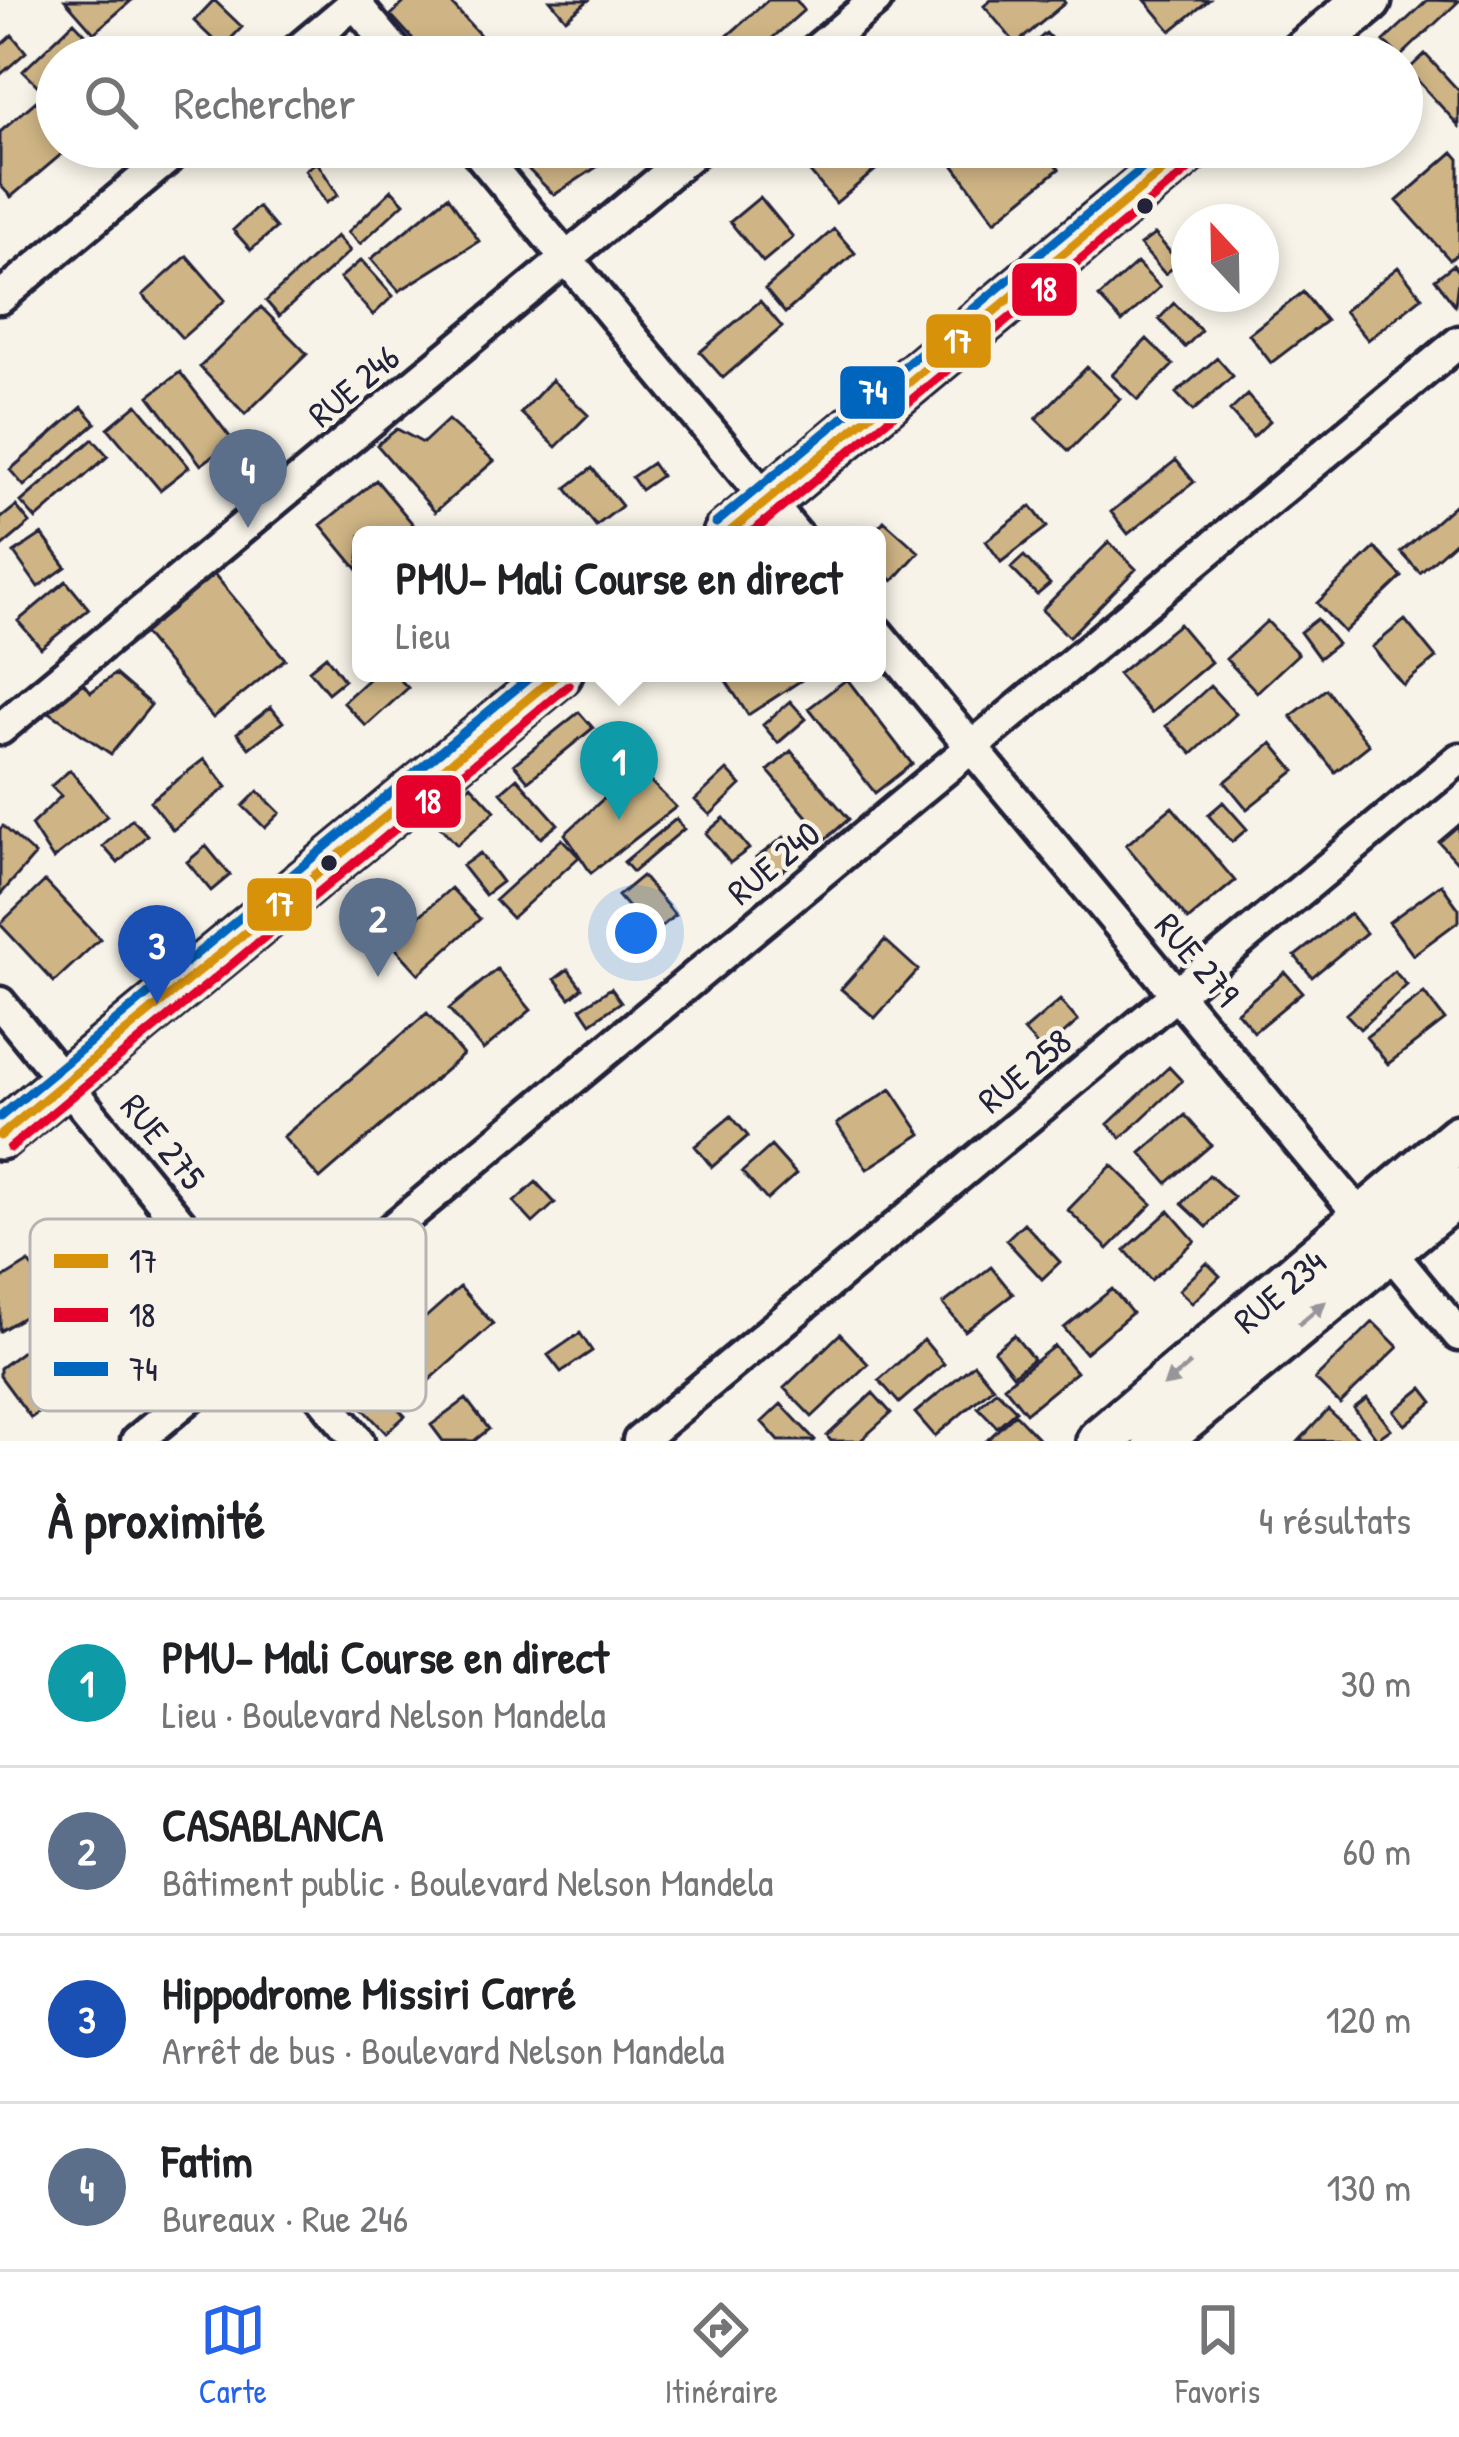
<!DOCTYPE html>
<html lang="fr">
<meta charset="utf-8">
<style>
:root{--surface:#fff;--page:#f2f2f2;--text:#202124;--muted:#757577;--line:#e0e0e0;--accent:#2563eb}
body{margin:0;font-family:"Patrick Hand",sans-serif;background:var(--page);color:var(--text)}
.compass{position:absolute;left:1171px;top:204px;width:108px;height:108px;border-radius:50%;background:var(--surface);box-shadow:0 6px 18px #0003;rotate:338deg}
.you{position:absolute;left:636px;top:933px;width:42px;height:42px;margin:-30px;border:9px solid #fff;border-radius:50%;background:#1a73e8;box-shadow:0 0 0 18px #1a73e833}
.badge{display:grid;place-items:center;width:78px;height:78px;border-radius:50%;background:var(--accent);color:#fff;font-size:39px;font-weight:700}
.pin{position:absolute;translate:-50% -99px;filter:drop-shadow(0 3px 6px #0008)}
.pin::after{content:'';position:absolute;top:63px;width:42px;height:36px;background:inherit;clip-path:polygon(0 0,100% 0,50% 100%)}
.popup{position:absolute;left:352px;top:526px;width:534px;height:156px;box-sizing:border-box;display:grid;place-content:center;border-radius:18px;background:var(--surface);filter:drop-shadow(0 3px 9px #0005);font-size:39px;white-space:nowrap;color:var(--muted)}
.popup b{font-size:45px;color:var(--text)}
.popup::after{content:'';position:absolute;left:50%;top:100%;margin-left:-24px;border:24px solid transparent;border-top-color:var(--surface)}
.list{margin:0;padding:0;list-style:none}
h2{display:flex;justify-content:space-between;align-items:center;height:156px;margin:0;padding:0 48px;font-size:51px}
h2 small{font-size:39px;font-weight:400;color:var(--muted)}
.list li{display:grid;grid-template-columns:78px 1fr auto;gap:36px;align-items:center;box-sizing:border-box;height:168px;padding:0 48px;border-top:3px solid var(--line)}
.list b{display:block;font-size:45px;white-space:nowrap}
.list p{margin:0;font-size:39px;white-space:nowrap;color:var(--muted)}
.list em{font-size:39px;font-style:normal;color:var(--muted)}
.icon{flex:none;width:66px;height:66px;fill:none;stroke:currentColor;stroke-width:2;stroke-linecap:round;stroke-linejoin:round}
.map{position:relative;flex:none;width:1459px;height:1441px;overflow:hidden}
.search{position:absolute;background:var(--surface);box-shadow:0 6px 18px #0003;left:36px;right:36px;top:36px;height:132px;display:flex;align-items:center;gap:30px;box-sizing:border-box;padding:0 42px;border-radius:66px;color:var(--muted);font-size:45px}
.sheet{height:828px;background:var(--surface)}
nav{display:flex;justify-content:space-around;align-items:center;box-sizing:border-box;height:168px;border-top:3px solid var(--line);background:var(--surface);font-size:33px;color:var(--muted)}
nav a{display:grid;justify-items:center;gap:6px}
nav .on{color:var(--accent)}
.map>svg:first-child{display:block}
.building{fill:#cfb585;stroke:#22223b;stroke-width:3}
.lines{fill:none;stroke-linecap:round;stroke-linejoin:round}
.street-casing{stroke:#22223b;stroke-width:39}
.secondary-casing{stroke:#22223b;stroke-width:54}
.street{stroke:#f7f3e8;stroke-width:30}
.secondary{stroke:#f7f3e8;stroke-width:45}
.bus-1-casing{stroke:#f7f3e8;stroke-width:18}
.bus-2-casing{stroke:#f7f3e8;stroke-width:18}
.bus-3-casing{stroke:#f7f3e8;stroke-width:18}
.bus-1{stroke:#d79209;stroke-width:9}
.bus-2{stroke:#e4002b;stroke-width:9}
.bus-3{stroke:#0065bd;stroke-width:9}
.oneway{fill:#97959a}
.bus-dot{fill:#22223b;stroke:#f7f3e8;stroke-width:4.5}
.labels{text-anchor:middle;dominant-baseline:central;stroke-width:9;stroke-linejoin:round;paint-order:stroke}
.street-label{font-size:36px;fill:#22223b;stroke:#f7f3e8}
.key{fill:#f7f3e8;stroke:#b7b4b4;stroke-width:3}
.key-label{font-size:33px;fill:#22223b}
.line-badge{stroke:#f7f3e8;stroke-width:4.5}
.badge-label{font-size:33px;text-anchor:middle;font-weight:bold;fill:#fff}
</style>
<div class="map">
<svg width="1459" height="1441" viewBox="0 0 1459 1441">
<rect width="100%" height="100%" fill="#f7f3e8"/>
<filter id="ink" filterUnits="userSpaceOnUse"><feTurbulence type="fractalNoise" baseFrequency=".00833" numOctaves="2"/><feDisplacementMap in="SourceGraphic" scale="24" xChannelSelector="R" yChannelSelector="G"/><feConvolveMatrix kernelMatrix="1 2 1 2 8 2 1 2 1" color-interpolation-filters="sRGB"/></filter>
<g filter="url(#ink)">
<path class="building" d="M65,0H132L94,33Z
M214,0L242,27L222,48L194,21Z
M407,0H448L500,57H429L391,15Z
M550,0H589L566,19Z
M768,0H796L804,10L751,57H730L718,44Z
M991,0H1063L1065,3L1016,44L984,6Z
M1145,0H1209L1171,31Z
M1428,0L1459,1L1400,57L1384,41Z
M74,22L94,43L79,57H57V78L43,91L23,71Z
M1046,33L1060,48L1049,57H1018Z
M12,35L26,52L0,75V46Z
M1425,54L1459,91V126L1408,70Z
M36,101L57,125V147H70L11,197L0,185V132Z
M573,147H627L554,195L528,169L543,152L557,161Z
M789,147H903L836,203Z
M940,147H1041L1059,169L995,221Z
M1453,152L1459,159V252L1450,260L1397,201Z
M317,162L338,195L326,203L305,170Z
M392,190L404,203L360,244L348,232Z
M448,196L479,241L399,291L371,259Z
M760,197L793,237L763,262L730,222Z
M258,207L276,228L251,250L233,230Z
M834,229L855,253L785,313L765,289Z
M1155,234L1179,263L1165,274L1140,245Z
M337,236L350,251L279,316L266,301Z
M187,256L225,300L182,338L143,295Z
M361,260L393,296L373,315L340,278Z
M1137,263L1160,287L1122,322L1099,297Z
M1453,265L1459,273L1455,305L1435,279Z
M1398,267L1422,297L1368,340L1344,311Z
M1303,292L1326,321L1271,363L1249,334Z
M760,301L782,327L723,378L700,352Z
M1174,303L1201,331L1185,347L1159,319Z
M261,307L307,354L245,414L200,367Z
M1147,339L1173,365L1138,400L1112,375Z
M1217,358L1233,376L1193,411L1176,393Z
M1087,367L1120,399L1069,451L1036,419Z
M180,372L233,441L201,465L149,396Z
M552,380L588,415L556,447L521,413Z
M1247,395L1270,421L1253,437L1230,411Z
M137,404L189,467L160,490L108,428Z
M82,407L96,423L24,486L10,470Z
M448,420L494,461L435,512L377,445L397,429L423,443Z
M93,439L108,456L36,519L21,502Z
M1176,460L1194,482L1128,534L1111,512Z
M652,463L661,476L641,490L632,477Z
M592,468L622,506L596,526L566,488Z
M376,480L413,524L400,535H361L358,570L321,525Z
M1459,501V538L1420,573L1401,552Z
M16,506L30,523L0,548V519Z
M1031,506L1047,527L1001,562L986,541Z
M884,521L919,552L893,581L877,567V535H872Z
M42,534L66,567L38,587L14,553Z
M1109,542L1136,569L1069,637L1042,610Z
M1375,548L1402,577L1344,632L1317,603Z
M1024,556L1050,584L1037,595L1011,568Z
M214,574L285,659L213,718L143,633Z
M66,581L89,609L41,648L18,621Z
M1317,619L1337,644L1319,658L1300,632Z
M1405,620L1436,658L1403,685L1372,647Z
M1267,621L1298,654L1257,692L1226,659Z
M1179,624L1211,662L1151,713L1118,674Z
M326,656L344,680L328,693L309,670Z
M375,673H394L408,688L366,726L343,702Z
M721,673H799L803,679L748,715Z
M115,674L151,705L111,754L49,712L84,683L91,692Z
M847,679L912,764L875,793L809,708Z
M1210,686L1236,714L1192,754L1166,726Z
M1326,689L1369,745L1335,772L1291,716Z
M790,701L806,719L778,743L763,725Z
M271,707L283,722L249,748L237,733Z
M579,712L593,728L528,781L514,764Z
M1272,743L1295,771L1247,809L1225,782Z
M791,751L849,819L826,839L768,771Z
M204,759L227,787L173,830L150,801Z
M637,768L676,807L591,873L565,834Z
M70,770L107,816L53,859L31,825L61,796L51,786Z
M727,770L741,785L710,815L695,800Z
M517,778L558,824L541,838L501,792Z
M471,785L495,811L457,845L433,819Z
M258,791L280,813L265,828L243,806Z
M1223,802L1247,829L1232,842L1208,815Z
M1172,807L1235,881L1188,920L1126,845Z
M724,818L749,849L730,863L706,833Z
M132,819L147,835L118,863L103,846Z
M676,819L684,829L633,872L624,862Z
M1459,825V861L1457,862L1439,842Z
M3,826L35,855L0,895V829Z
M784,837L799,858L772,879L756,858Z
M562,839L579,857L512,918L495,900Z
M206,846L230,875L211,891L187,862Z
M480,853L502,882L485,895L462,866Z
M642,876L675,915L652,935L618,896Z
M45,881L100,939L54,982L0,924Z
M1441,884L1459,909V921L1413,955L1389,922Z
M451,888L480,919L419,974L390,942Z
M1350,913L1366,933L1312,977L1295,956Z
M885,940L918,970L875,1018L841,989Z
M497,969L531,1010L483,1050L449,1009Z
M568,969L582,988L570,998L555,979Z
M1394,971L1407,985L1360,1029L1346,1014Z
M1285,972L1302,992L1254,1032L1237,1012Z
M611,988L621,1002L591,1023L581,1008Z
M1424,993L1445,1020L1388,1064L1366,1037Z
M1060,1000L1078,1021L1043,1052L1024,1031Z
M427,1013L463,1055L320,1179L283,1137Z
M1169,1067L1182,1081L1121,1138L1108,1124Z
M891,1089L921,1134L867,1169L837,1124Z
M1185,1115L1211,1145L1167,1183L1141,1153Z
M731,1116L748,1136L712,1167L695,1146Z
M771,1146L796,1174L767,1200L742,1172Z
M1112,1165L1152,1204L1108,1249L1068,1210Z
M1209,1175L1234,1197L1207,1227L1182,1204Z
M536,1182L555,1203L533,1223L514,1202Z
M1169,1211L1195,1241L1151,1280L1125,1250Z
M1024,1223L1060,1262L1042,1279L1006,1240Z
M29,1262L54,1299L0,1331V1280Z
M1207,1263L1220,1276L1192,1303L1179,1290Z
M991,1267L1013,1294L965,1331L943,1304Z
M460,1287L493,1324L423,1386L390,1349Z
M1112,1289L1132,1313L1085,1353L1064,1328Z
M110,1295L141,1343L109,1364L77,1316Z
M1373,1322L1398,1347L1340,1404L1315,1379Z
M580,1333L592,1351L561,1372L548,1355Z
M840,1334L868,1364L812,1417L784,1388Z
M1014,1335L1033,1359L1013,1375L994,1351Z
M43,1336L78,1383L31,1418L0,1376V1368Z
M924,1340L944,1364L899,1403L879,1380Z
M1054,1346L1076,1372L1026,1413L1004,1386Z
M974,1364L993,1387L935,1436L915,1413Z
M375,1385L405,1416L386,1433L356,1401Z
M1422,1388L1433,1402L1405,1425L1394,1411Z
M996,1390L1016,1410L997,1427L978,1407Z
M873,1393L891,1413L860,1441H831L827,1436Z
M1367,1398L1391,1429L1377,1439L1354,1408Z
M466,1399L489,1429L474,1441H443L431,1425Z
M781,1404L815,1440L814,1441H779L762,1422Z
M1328,1410L1361,1440L1299,1441Z
M1015,1414L1039,1439L986,1441Z"/>
<g class="lines">
<defs>
<path id="street" d="M352,0L400,57
M290,57L358,0
M808,57L876,0
M474,147L796,535
M0,298L181,147
M877,633L1459,1335
M0,729L700,147
M0,1003L358,1441
M137,1441L1459,342
M639,1441L1459,759"/>
<g id="secondary">
<path d="M1299,57L1368,0"/>
<path d="M726,535L1191,147"/>
<path d="M0,1136L559,673"/>
<path id="s1" d="M1100,1441L1459,1138"/>
<path d="M1157,1441L1459,1191"/>
</g>
</defs>
<use href="#street" class="street-casing"/>
<use href="#secondary" class="secondary-casing"/>
<use href="#street" class="street"/>
<use href="#secondary" class="secondary"/>
<defs>
<path id="bus-1" d="M726,535L1191,147
M0,1136L559,673"/>
<path id="bus-2" d="M749,535L1201,159
M10,1148L569,685"/>
<path id="bus-3" d="M716,523L1168,147
M0,1117L535,673"/>
</defs>
<use href="#bus-1" class="bus-1-casing"/>
<use href="#bus-2" class="bus-2-casing"/>
<use href="#bus-3" class="bus-3-casing"/>
<use href="#bus-1" class="bus-1"/>
<use href="#bus-2" class="bus-2"/>
<use href="#bus-3" class="bus-3"/>
</g>
<defs><path id="oneway-solid" d="M-6-.8H1V-3.2L6.5 0L1 3.2V.8H-6Z" transform="scale(3)"/></defs>
<g class="oneway">
<use href="#oneway-solid" transform="translate(1312 1313) rotate(-40)"/>
<use href="#oneway-solid" transform="translate(1177 1375) rotate(139)"/>
</g>
</g>
<g class="bus-dot">
<circle cx="1145" cy="206" r="10"/>
<circle cx="329" cy="863" r="10"/>
</g>
<g class="labels">
<g class="street-label">
<text transform="translate(353 385) rotate(-40)">RUE 246</text>
<text transform="translate(773 862) rotate(-40)">RUE 240</text>
<text transform="translate(1198 959) rotate(50)">RUE 279</text>
<text transform="translate(1024 1070) rotate(-40)">RUE 258</text>
<text transform="translate(164 1141) rotate(51)">RUE 275</text>
<text stroke="none"><textPath href="#s1" startOffset="234">RUE 234</textPath></text>
</g>
</g>
<rect x="30" y="1219" width="396" height="192" rx="18" class="key"/>
<rect x="54" y="1254" width="54" height="14" fill="#d79209"/>
<rect x="54" y="1308" width="54" height="14" fill="#e4002b"/>
<rect x="54" y="1362" width="54" height="14" fill="#0065bd"/>
<g class="key-label">
<text x="129" y="1273">17</text>
<text x="129" y="1327">18</text>
<text x="129" y="1381">74</text>
</g>
<g class="line-badge">
<rect x="1010" y="261" width="69" height="57" rx="12" fill="#e4002b"/>
<rect x="924" y="312" width="69" height="58" rx="12" fill="#d79209"/>
<rect x="838" y="364" width="69" height="57" rx="12" fill="#0065bd"/>
<rect x="394" y="773" width="69" height="57" rx="12" fill="#e4002b"/>
<rect x="245" y="876" width="69" height="57" rx="12" fill="#d79209"/>
</g>
<g class="badge-label">
<text x="1044" y="301">18</text>
<text x="958" y="353">17</text>
<text x="873" y="404">74</text>
<text x="428" y="813">18</text>
<text x="280" y="916">17</text>
</g>
</svg>
<svg class="compass" viewBox="-18 -18 36 36"><path d="M0-13l5 13h-10z" fill="#e53935"/><path d="M0 13l5-13h-10z" fill="#757577"/></svg>
<div class="you"></div>
<div class="pin badge" style="left:619px;top:820px;background:#0f9aa8">1</div>
<div class="popup"><b>PMU- Mali Course en direct</b>Lieu</div>
<div class="pin badge" style="left:378px;top:977px;background:#5c6f8a">2</div>
<div class="pin badge" style="left:157px;top:1004px;background:#1a4fb4">3</div>
<div class="pin badge" style="left:248px;top:528px;background:#5c6f8a">4</div>
<div class="search"><svg class="icon" aria-label="search" viewBox="0 0 24 24"><circle cx="10" cy="10" r="6"/><path d="M15 15l6 6"/></svg>Rechercher</div>
</div>
<section class="sheet">
<h2>À proximité<small>4 résultats</small></h2>
<ul class="list">
<li><span class="badge" style="background:#0f9aa8">1</span><div><b>PMU- Mali Course en direct</b><p>Lieu · Boulevard Nelson Mandela</p></div><em>30 m</em></li>
<li><span class="badge" style="background:#5c6f8a">2</span><div><b>CASABLANCA</b><p>Bâtiment public · Boulevard Nelson Mandela</p></div><em>60 m</em></li>
<li><span class="badge" style="background:#1a4fb4">3</span><div><b>Hippodrome Missiri Carré</b><p>Arrêt de bus · Boulevard Nelson Mandela</p></div><em>120 m</em></li>
<li><span class="badge" style="background:#5c6f8a">4</span><div><b>Fatim</b><p>Bureaux · Rue 246</p></div><em>130 m</em></li>
</ul>
</section>
<nav>
<a class="on"><svg class="icon" aria-label="map" viewBox="0 0 24 24"><path d="M3 6l6-2 6 2 6-2v14l-6 2-6-2-6 2zM9 4v14M15 6v14"/></svg>Carte</a>
<a><svg class="icon" aria-label="directions" viewBox="0 0 24 24"><path d="M12 3l9 9-9 9-9-9zM9 14v-3h6M13 9l2 2-2 2"/></svg>Itinéraire</a>
<a><svg class="icon" aria-label="saved" viewBox="0 0 24 24"><path d="M7 4h10v16l-5-4-5 4z"/></svg>Favoris</a>
</nav>
